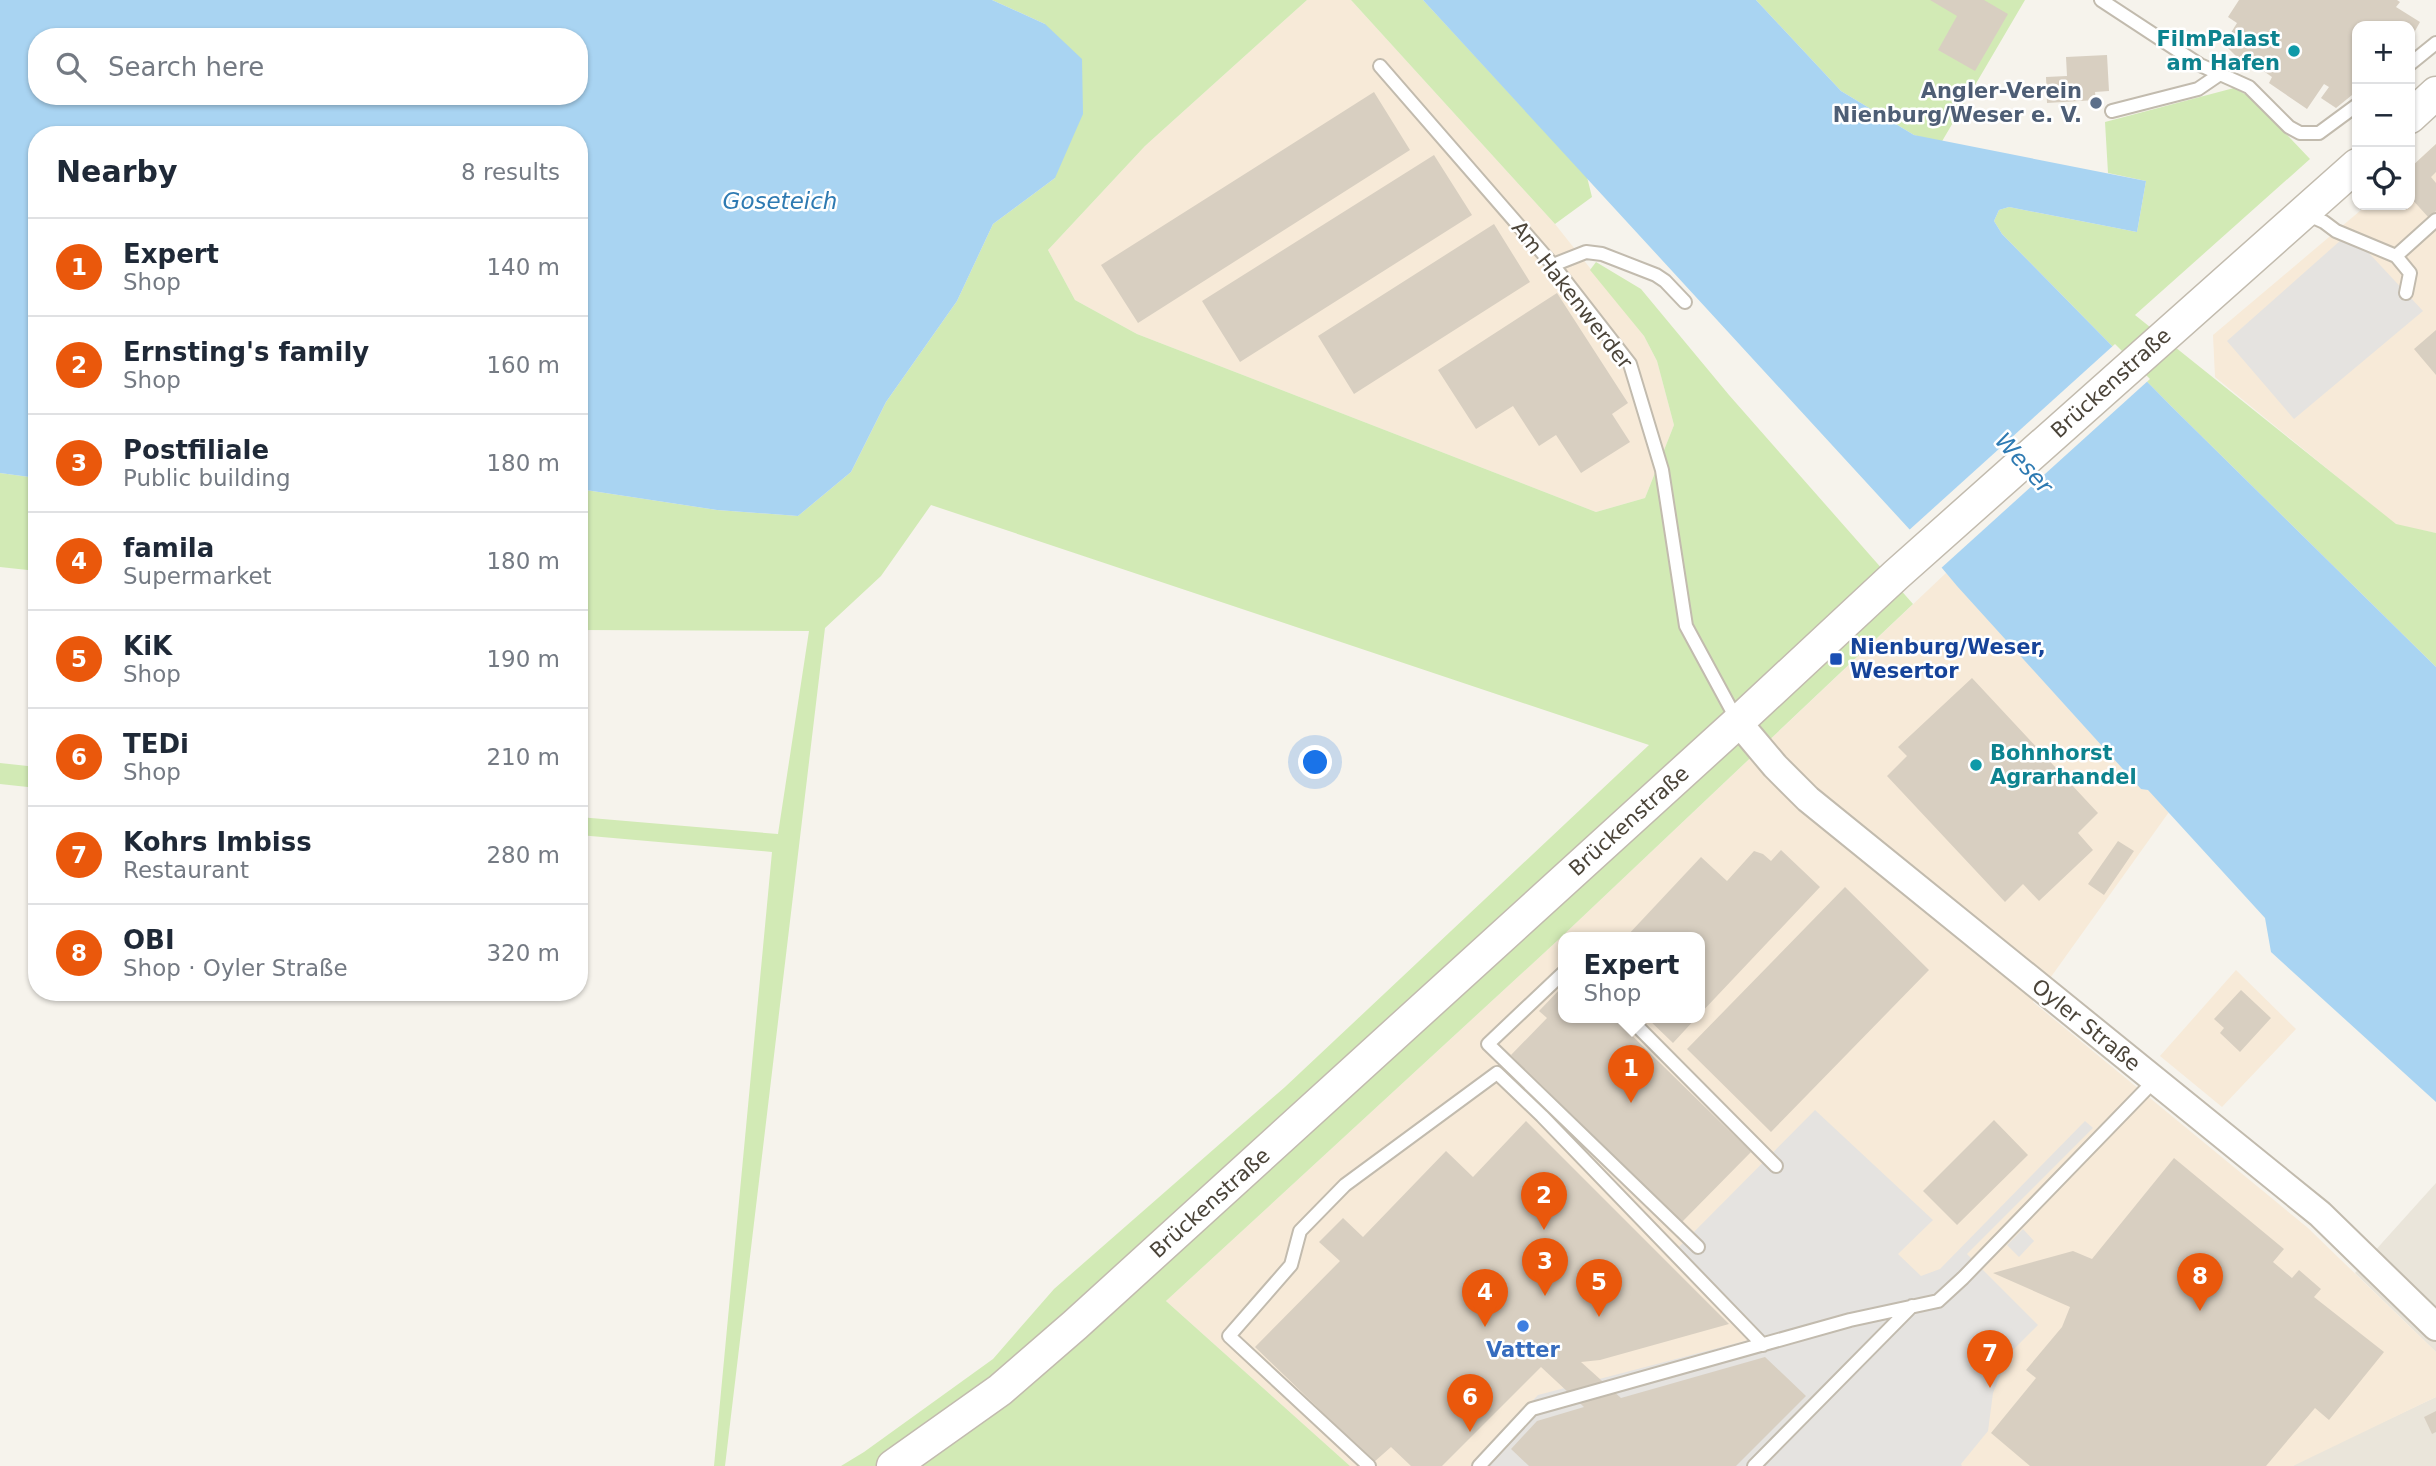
<!DOCTYPE html>
<meta charset="utf-8">
<style>
:root{--surface:#fff;--page:#f2f2f3;--text:#1f2937;--muted:#747a83;--line:#e0e1e3;--accent:#ea580c}
body{margin:0;font-family:"DejaVu Sans",sans-serif;background:var(--page);color:var(--text)}
.controls{position:absolute;right:21px;top:21px;display:grid;overflow:hidden;border-radius:14px;box-shadow:0 2px 5px #0004}
.controls button{width:63px;height:63px;display:grid;place-items:center;padding:0;border:0;border-bottom:2px solid var(--line);background:var(--surface);color:var(--text);font:35px sans-serif}
.you{position:absolute;left:1316px;top:763px;width:24px;height:24px;margin:-18px;border:5px solid #fff;border-radius:50%;background:#1a73e8;box-shadow:0 0 0 10px #1a73e833}
.badge{display:grid;place-items:center;width:46px;height:46px;border-radius:50%;background:var(--accent);color:#fff;font-size:23px;font-weight:700}
.pin{position:absolute;translate:-50% -58px;filter:drop-shadow(0 2px 4px #0008)}
.pin::after{content:'';position:absolute;top:37px;width:24px;height:21px;background:inherit;clip-path:polygon(0 0,100% 0,50% 100%)}
.popup{position:absolute;left:1558px;top:932px;width:147px;height:91px;box-sizing:border-box;display:grid;place-content:center;border-radius:14px;background:var(--surface);filter:drop-shadow(0 2px 5px #0005);font-size:23px;white-space:nowrap;color:var(--muted)}
.popup b{font-size:26px;color:var(--text)}
.popup::after{content:'';position:absolute;left:50%;top:100%;margin-left:-14px;border:14px solid transparent;border-top-color:var(--surface)}
.list{margin:0;padding:0;list-style:none}
h2{display:flex;justify-content:space-between;align-items:center;height:91px;margin:0;padding:0 28px;font-size:30px}
h2 small{font-size:23px;font-weight:400;color:var(--muted)}
.list li{display:grid;grid-template-columns:46px 1fr auto;gap:21px;align-items:center;box-sizing:border-box;height:98px;padding:0 28px;border-top:2px solid var(--line)}
.list b{display:block;font-size:26px;white-space:nowrap}
.list p{margin:0;font-size:23px;white-space:nowrap;color:var(--muted)}
.list em{font-size:23px;font-style:normal;color:var(--muted)}
.icon{flex:none;width:38px;height:38px;fill:none;stroke:currentColor;stroke-width:2;stroke-linecap:round;stroke-linejoin:round}
.map{position:relative;flex:none;width:2436px;height:1466px;overflow:hidden}
.search{position:absolute;background:var(--surface);box-shadow:0 2px 5px #0004;left:28px;top:28px;width:560px;height:77px;display:flex;align-items:center;gap:18px;box-sizing:border-box;padding:0 24px;border-radius:28px;color:var(--muted);font-size:26px}
.panel{position:absolute;background:var(--surface);box-shadow:0 2px 5px #0004;left:28px;top:126px;width:560px;height:875px;border-radius:28px}
.map>svg:first-child{display:block}
.residential{fill:#eae5da}
.commercial{fill:#f7ead8;fill-rule:evenodd}
.green{fill:#d2eab5}
.parking{fill:#e5e3e0}
.water{fill:#a9d4f2;fill-rule:evenodd}
.pier{fill:#f6f3ec}
.building{fill:#d8cfc1}
.lines{fill:none;stroke-linecap:round;stroke-linejoin:round}
.service-casing{stroke:#c2bbae;stroke-width:16}
.minor-casing{stroke:#c2bbae;stroke-width:30}
.tertiary-casing{stroke:#c2bbae;stroke-width:35}
.service{stroke:#fff;stroke-width:12}
.minor{stroke:#fff;stroke-width:26}
.tertiary{stroke:#fff;stroke-width:32}
.culture-dot{fill:#0f9aa8;stroke:#fff;stroke-width:2.5}
.service-dot{fill:#5c6f8a;stroke:#fff;stroke-width:2.5}
.transit-dot{fill:#1a4fb4;stroke:#fff;stroke-width:2.5}
.shop-dot{fill:#3f7fe0;stroke:#fff;stroke-width:2.5}
.labels{text-anchor:middle;dominant-baseline:central;stroke-width:5;stroke-linejoin:round;paint-order:stroke}
.culture-label{font-size:21px;font-weight:bold;fill:#0d838f;stroke:#fff;text-anchor:end}
.service-label{font-size:21px;font-weight:bold;fill:#4e5e75;stroke:#fff;text-anchor:end}
.street-label{font-size:21px;fill:#4b4439;stroke:#fff}
.transit-label{font-size:21px;font-weight:bold;fill:#164399;stroke:#fff;text-anchor:start}
.shop-label{font-size:21px;font-weight:bold;fill:#366cbe;stroke:#fff}
.water-label{font-size:23px;font-style:italic;fill:#2e7ab2;stroke:#fff}
</style>
<div class="map">
<svg width="2436" height="1466" viewBox="0 0 2436 1466">
<rect width="100%" height="100%" fill="#f6f3ec"/>
<path class="residential" d="M2436,1183V1352L2355,1273Z
M2436,1397V1466H2293L2294,1464Z"/>
<path class="commercial" d="M1307,0H1351L1555,224L1644,336L1657,361L1674,425L1645,498L1596,512L1137,334L1075,300L1048,250L1145,146Z
M2436,144V533L2396,525L2215,377L2213,335L2367,205H2410V168Z
M1946,573L2141,789H2148L2169,812L2033,1002L2308,1228L2436,1352V1397L2293,1466H1350L1166,1301L1557,941ZM1563,937H1699V1017H1563Z
M2236,970L2296,1029L2222,1107L2160,1056Z"/>
<path class="green" d="M992,0H1307L1145,146L1048,250L1075,300L1137,334L1596,512L1645,498L1674,425L1657,361L1644,336L1590,270L1596,262L1641,289L1729,395L1913,604L1557,941L1166,1301L1350,1466H841L864,1452L993,1359L1054,1289L1285,1087L1649,745L931,505L881,576L825,628L725,1466H714L772,852L579,835V817L778,834L809,631L579,630V489L717,510L798,516L851,472L886,402L957,301L993,224L1055,178L1045,24Z
M1351,0H1423L1587,177L1592,197L1555,224Z
M1756,0H2025L1941,143L1914,135L1841,91Z
M2234,88L2252,98L2310,159L2135,315L2396,524L2436,533V667L2171,406L2002,234L1994,221L1999,210L2009,207L2137,232L2146,181L2108,173L2105,122Z
M0,473L37,478V571L0,567Z
M0,763L37,767V788L0,784Z"/>
<path class="parking" d="M2341,240L2366,250L2423,311L2294,419L2227,341Z
M1815,1110L1933,1220L1898,1254L1921,1276L1940,1269L2085,1121L2093,1128L1967,1254L2038,1325L2009,1354L1993,1393L1988,1431L1961,1464L1962,1466H1470L1538,1395L1764,1336L1678,1248Z
M2023,1229L2034,1241L2019,1257L2007,1245Z"/>
<path class="water" d="M0,0H992L1045,24L1082,59L1083,114L1055,178L993,224L957,301L886,402L851,472L798,516L717,510L579,489V135H37V478L0,473ZM37,37H579V96H37Z
M1423,0H1756L1841,91L1914,135L2146,181L2137,232L2009,207L1999,210L1994,221L2002,234L2171,406L2436,667V1102L2271,952L2265,918L2148,790L2141,789L1957,586L1911,531Z"/>
<path class="pier" d="M2115,344L2150,379L1939,570L1907,532Z"/>
<path class="building" d="M1930,0H1984L2008,14L1975,71L1938,50L1957,16Z
M2239,0H2397L2400,2L2396,7L2420,22L2410,40V26H2357V91L2336,108L2321,98L2329,87L2324,84L2307,109L2269,83L2272,77L2262,70L2260,72L2238,58L2224,44L2237,23L2228,17Z
M2107,55L2109,91L2095,92L2096,100L2047,103L2046,77L2067,76L2066,57Z
M1374,92L1410,150L1138,323L1101,265Z
M2436,144V172L2431,177L2436,183V211L2429,218L2410,197V168Z
M1434,155L1472,215L1240,362L1202,301Z
M1494,224L1530,282L1354,394L1318,336Z
M1557,293L1628,403L1612,414L1630,442L1581,473L1556,435L1539,446L1513,406L1476,429L1438,370Z
M2436,330V375L2414,349Z
M1972,678L2098,813L2078,833L2093,850L2039,901L2023,884L2005,902L1887,776L1907,756L1898,747Z
M2118,841L2134,851L2104,895L2088,884Z
M1781,850L1820,887L1699,1015V937H1626L1701,857L1727,881L1754,851L1763,854L1771,861Z
M1845,887L1929,970L1771,1132L1687,1049Z
M1563,986V1017H1613L1751,1152L1682,1222L1511,1055L1547,1018L1539,1011Z
M2241,990L2271,1018L2240,1052L2220,1033L2224,1028L2214,1019Z
M1646,1017H1697L1673,1043Z
M1994,1120L2028,1155L1957,1225L1923,1191Z
M1526,1121L1729,1324L1600,1360L1581,1362L1621,1398L1765,1357L1806,1396L1736,1466H1529L1511,1449L1537,1421L1584,1407L1541,1367L1442,1466H1411L1391,1447L1374,1462L1255,1347L1340,1261L1319,1242L1343,1218L1363,1237L1446,1151L1473,1177Z
M2174,1158L2284,1249L2273,1262L2292,1278L2299,1270L2321,1289L2314,1297L2384,1352L2329,1420L2315,1408L2266,1466H2030L1991,1433L2036,1378L2026,1370L2062,1327L2070,1307L1993,1273L2073,1251L2092,1259Z
M2436,1411V1432L2432,1434L2424,1417Z"/>
<g class="lines">
<defs>
<path id="service" d="M2101,0L2200,65L2249,87L2289,127L2300,133H2319L2357,105
M2410,64L2436,43
M1380,66L1553,265L1630,364L1662,470L1686,626L1738,722
M2112,111L2198,89L2220,74
M2304,213L2324,222L2336,231L2396,256L2410,273L2406,293
M2396,256L2436,220
M1553,265L1586,252L1602,254L1656,275L1665,281L1685,302
M1563,973L1488,1044L1698,1247
M1628,1017L1776,1166
M1369,1466L1229,1336L1291,1265L1300,1231L1345,1185L1497,1073L1542,1116L1763,1345
M1479,1466L1532,1409L1850,1320L1938,1301L1963,1278L2155,1080
M1754,1466L1912,1306"/>
<path id="minor" d="M1738,722L1775,766L1808,799L2320,1214L2436,1327"/>
<path id="tertiary" d="M2410,117L2436,93
M893,1466L1000,1390L1075,1325L1738,722L1896,575L2357,165"/>
</defs>
<use href="#service" class="service-casing"/>
<use href="#minor" class="minor-casing"/>
<use href="#tertiary" class="tertiary-casing"/>
<use href="#service" class="service"/>
<use href="#minor" class="minor"/>
<use href="#tertiary" class="tertiary"/>
</g>
<g class="culture-dot">
<circle cx="2294" cy="51" r="7"/>
<circle cx="1976" cy="765" r="7"/>
</g>
<circle class="service-dot" cx="2096" cy="103" r="7"/>
<rect class="transit-dot" x="1829" y="652" width="14" height="14" rx="3.5"/>
<circle class="shop-dot" cx="1523" cy="1326" r="7"/>
<g class="labels">
<g class="culture-label">
<text x="2280" y="39">FilmPalast<tspan x="2280" dy="24">am Hafen</tspan></text>
<text x="1990" y="753" text-anchor="start">Bohnhorst<tspan x="1990" dy="24">Agrarhandel</tspan></text>
</g>
<g class="service-label">
<text x="2082" y="91">Angler-Verein<tspan x="2082" dy="24">Nienburg/Weser e. V.</tspan></text>
</g>
<g class="street-label">
<text transform="translate(1572 295) rotate(52)">Am Hakenwerder</text>
<text transform="translate(2111 383) rotate(-42)">Brückenstraße</text>
<text transform="translate(1629 821) rotate(-42)">Brückenstraße</text>
<text transform="translate(2086 1025) rotate(39)">Oyler Straße</text>
<text transform="translate(1210 1203) rotate(-42)">Brückenstraße</text>
</g>
<g class="transit-label">
<text x="1850" y="647">Nienburg/Weser,<tspan x="1850" dy="24">Wesertor</tspan></text>
</g>
<g class="shop-label">
<text x="1523" y="1350">Vatter</text>
</g>
<g class="water-label">
<text x="780" y="201">Goseteich</text>
<text transform="translate(2024 463) rotate(48)">Weser</text>
</g>
</g>
</svg>
<div class="controls">
<button>+</button>
<button>−</button>
<button><svg class="icon" aria-label="locate" viewBox="0 0 24 24"><circle cx="12" cy="12" r="6"/><path d="M12 2v4M12 18v4M2 12h4M18 12h4"/></svg></button>
</div>
<div class="you"></div>
<div class="pin badge" style="left:1631px;top:1103px">1</div>
<div class="popup"><b>Expert</b>Shop</div>
<div class="pin badge" style="left:1544px;top:1230px">2</div>
<div class="pin badge" style="left:1545px;top:1296px">3</div>
<div class="pin badge" style="left:1485px;top:1327px">4</div>
<div class="pin badge" style="left:1599px;top:1317px">5</div>
<div class="pin badge" style="left:1470px;top:1432px">6</div>
<div class="pin badge" style="left:1990px;top:1388px">7</div>
<div class="pin badge" style="left:2200px;top:1311px">8</div>
<div class="search"><svg class="icon" aria-label="search" viewBox="0 0 24 24"><circle cx="10" cy="10" r="6"/><path d="M15 15l6 6"/></svg>Search here</div>
<section class="panel">
<h2>Nearby<small>8 results</small></h2>
<ul class="list">
<li><span class="badge">1</span><div><b>Expert</b><p>Shop</p></div><em>140 m</em></li>
<li><span class="badge">2</span><div><b>Ernsting's family</b><p>Shop</p></div><em>160 m</em></li>
<li><span class="badge">3</span><div><b>Postfiliale</b><p>Public building</p></div><em>180 m</em></li>
<li><span class="badge">4</span><div><b>famila</b><p>Supermarket</p></div><em>180 m</em></li>
<li><span class="badge">5</span><div><b>KiK</b><p>Shop</p></div><em>190 m</em></li>
<li><span class="badge">6</span><div><b>TEDi</b><p>Shop</p></div><em>210 m</em></li>
<li><span class="badge">7</span><div><b>Kohrs Imbiss</b><p>Restaurant</p></div><em>280 m</em></li>
<li><span class="badge">8</span><div><b>OBI</b><p>Shop · Oyler Straße</p></div><em>320 m</em></li>
</ul>
</section>
</div>
